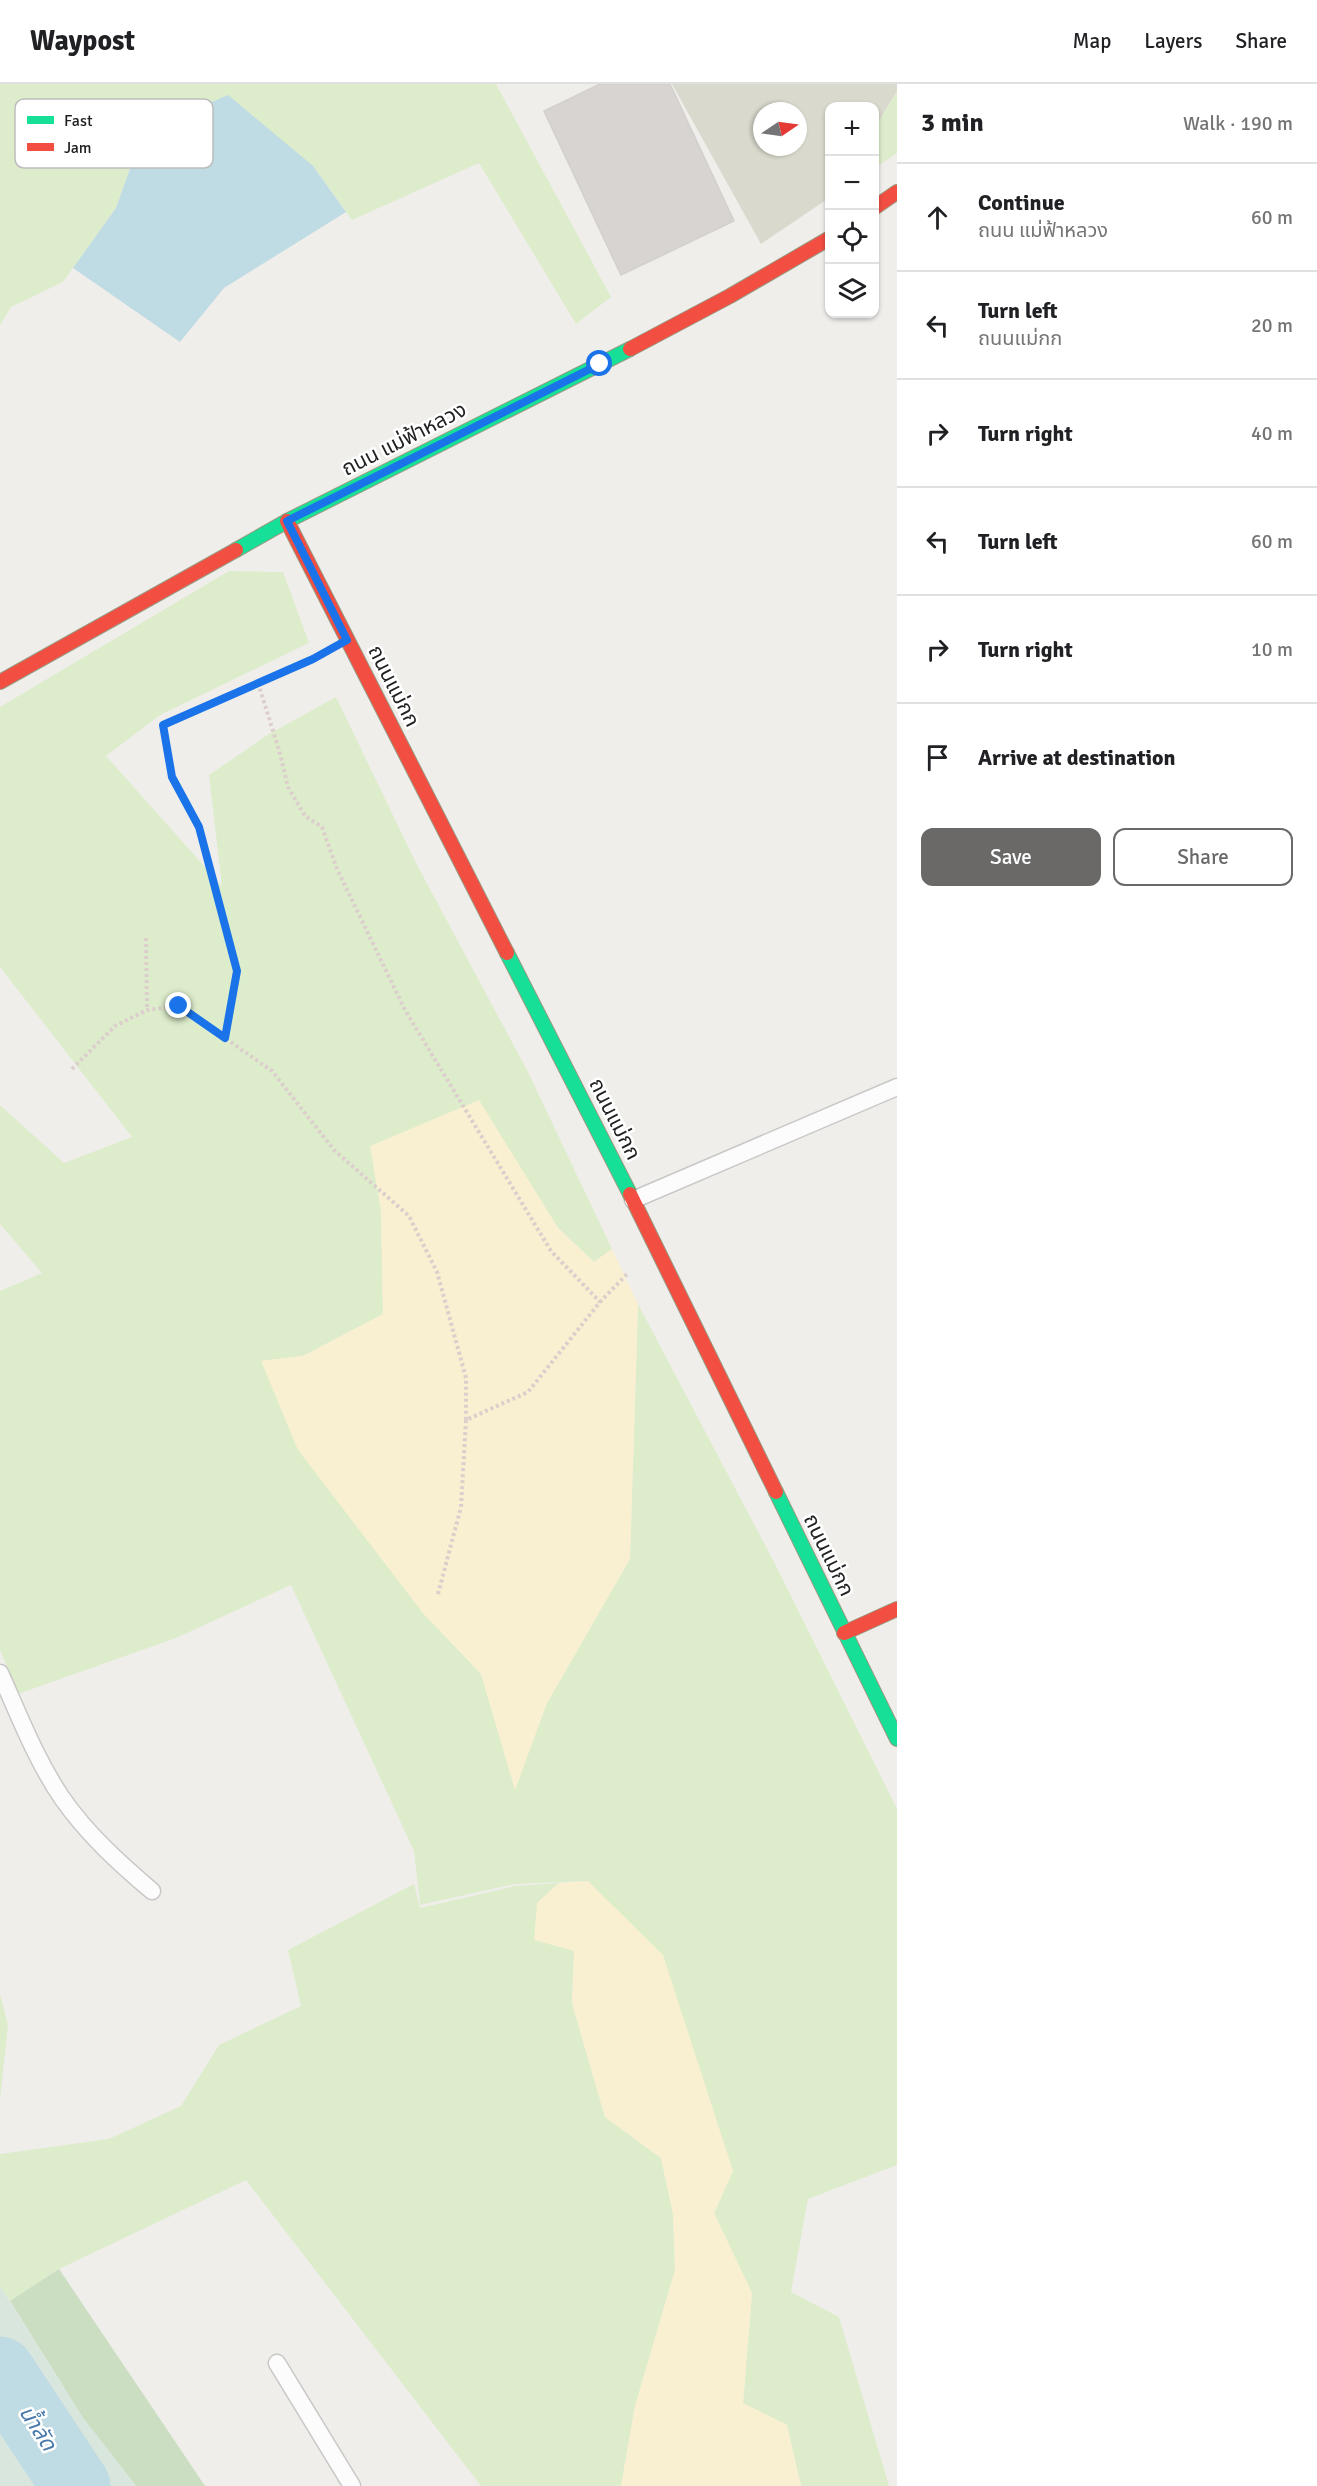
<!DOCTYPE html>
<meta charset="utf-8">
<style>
:root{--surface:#fff;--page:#f2f2f2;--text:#202124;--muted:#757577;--line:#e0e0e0;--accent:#6a6968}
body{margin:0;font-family:Signika,"Noto Sans Thai",sans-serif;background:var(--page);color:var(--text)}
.controls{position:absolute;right:18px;top:18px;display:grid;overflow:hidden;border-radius:12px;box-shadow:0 2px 4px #0004}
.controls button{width:54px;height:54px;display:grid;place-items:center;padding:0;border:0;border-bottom:2px solid var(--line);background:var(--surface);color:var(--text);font:30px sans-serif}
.compass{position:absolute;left:753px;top:18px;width:54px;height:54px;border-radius:50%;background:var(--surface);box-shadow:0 2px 4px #0004;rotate:77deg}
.stop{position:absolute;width:18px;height:18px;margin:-14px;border:4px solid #1a73e8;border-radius:50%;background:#fff}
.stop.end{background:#1a73e8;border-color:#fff;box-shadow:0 2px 6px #0008}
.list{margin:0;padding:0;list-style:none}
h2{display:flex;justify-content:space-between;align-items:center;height:78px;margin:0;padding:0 24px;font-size:26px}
h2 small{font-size:20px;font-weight:400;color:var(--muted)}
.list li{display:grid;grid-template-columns:39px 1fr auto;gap:18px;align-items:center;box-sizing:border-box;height:108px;padding:0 24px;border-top:2px solid var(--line)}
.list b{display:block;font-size:22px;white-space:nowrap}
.list p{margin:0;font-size:20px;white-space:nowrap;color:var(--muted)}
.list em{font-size:20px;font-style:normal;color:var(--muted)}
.actions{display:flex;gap:12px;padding:18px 24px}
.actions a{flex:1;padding:14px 0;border:2px solid var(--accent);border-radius:12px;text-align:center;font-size:21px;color:var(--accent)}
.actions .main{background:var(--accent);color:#fff}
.icon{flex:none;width:33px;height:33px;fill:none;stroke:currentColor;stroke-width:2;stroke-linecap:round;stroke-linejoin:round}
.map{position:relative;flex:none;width:897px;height:2402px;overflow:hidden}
header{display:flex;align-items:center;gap:36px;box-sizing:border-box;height:84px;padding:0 30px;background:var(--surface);border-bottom:2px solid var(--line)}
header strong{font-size:28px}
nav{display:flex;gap:33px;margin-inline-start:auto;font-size:21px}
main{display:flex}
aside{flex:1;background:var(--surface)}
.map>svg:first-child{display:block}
.construction{fill:#d9d9cd;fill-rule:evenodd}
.grass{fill:#ddeccb}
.forest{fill:#cbdec1}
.wetland{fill:#d9e6de}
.sand{fill:#f8f0d0}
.water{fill:#bfdbe3}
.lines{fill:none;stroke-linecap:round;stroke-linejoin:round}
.river{stroke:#bfdbe3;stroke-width:69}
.building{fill:#d7d4d2;stroke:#d3d0cc;stroke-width:1.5}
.lane-casing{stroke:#c9c8c7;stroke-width:19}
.fast-casing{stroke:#999a82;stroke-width:16}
.jam-casing{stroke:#999a82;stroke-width:16}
.path{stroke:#dccecd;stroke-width:4;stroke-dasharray:3 3;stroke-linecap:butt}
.lane{stroke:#fdfcfc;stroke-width:16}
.fast{stroke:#16e098;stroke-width:14}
.jam{stroke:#f24e42;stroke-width:14}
.route{stroke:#1a73e8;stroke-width:8}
.labels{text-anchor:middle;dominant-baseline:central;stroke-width:5;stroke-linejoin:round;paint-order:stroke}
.street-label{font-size:21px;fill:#222;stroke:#fff}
.water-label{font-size:22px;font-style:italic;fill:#4a7aab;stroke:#fff}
.key{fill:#fff;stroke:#bdbdbd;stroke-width:1.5}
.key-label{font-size:16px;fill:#222}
</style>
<header>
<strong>Waypost</strong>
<nav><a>Map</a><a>Layers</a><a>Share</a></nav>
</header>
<main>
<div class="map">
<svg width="897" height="2402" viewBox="0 0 897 2402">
<rect width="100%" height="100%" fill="#f0eeeb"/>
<path class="construction" d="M672,0H897V7L875,44L874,22H830L829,114L761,160ZM762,27H798V63H762Z"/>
<path class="grass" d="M0,0H496L611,213L576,240L479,79L352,136L313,82L143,48L116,124L63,198L11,223L0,241Z
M897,7V69L875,84V44Z
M229,487L283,488L309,559L160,631L106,672L222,802L209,691L269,650L336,613L416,779L528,988L612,1165L594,1178L558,1144L479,1017L371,1062L381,1127L383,1230L303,1272L262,1277L422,1528L481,1590L515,1705L547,1619L630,1475L638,1220L775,1480L897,1725V2081L808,2115L791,2208L839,2233L889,2402H801L787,2341L743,2320L752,2209L714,2129L733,2087L588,1797L515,1800L420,1821L414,1767L291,1501L176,1554L18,1610L0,1566V1207L42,1189L0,1140V1021L64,1079L132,1053L0,883V623Z
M559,1799L537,1819L574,1867L572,1919L605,2033L661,2074L673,2130L675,2186L635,2322L621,2402H481L246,2096L59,2185L10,2217L0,2202V2070L109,2055L181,2022L219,1961L301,1922L288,1866L414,1800L420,1824L515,1802Z
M0,1910L8,1941L0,2015Z"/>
<path class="forest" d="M59,2185L205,2402H136L83,2334L10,2217Z"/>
<path class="wetland" d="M0,2202L83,2334L136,2402H0Z"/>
<path class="sand" d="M479,1016L558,1144L594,1178L612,1165L638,1220L630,1475L547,1619L515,1706L481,1590L422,1528L298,1366L261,1277L303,1272L383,1230L381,1127L370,1062Z
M588,1797L663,1871L733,2087L714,2129L752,2209L743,2319L787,2341L801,2402H621L635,2322L675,2186L673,2130L661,2074L605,2033L572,1919L574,1867L534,1856L537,1819L559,1799Z"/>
<path class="water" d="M228,11L313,82L346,128L224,204L180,258L73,184L116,124L143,48Z"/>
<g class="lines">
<path class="river" d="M0,2287L76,2402"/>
</g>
<path class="building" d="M600,0H670L734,137L621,191L544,27Z"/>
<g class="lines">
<defs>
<path id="lane" d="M633,1116L897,1003
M0,1589C19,1631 36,1676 62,1714C87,1750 119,1779 152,1807
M277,2279L352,2402"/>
<path id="fast" d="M236,466L287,437L630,265
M507,869L630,1110
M776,1408L897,1655"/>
<path id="jam" d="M874,124L897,108
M630,265L730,212L830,154
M287,437L507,869
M0,598L236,466
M630,1110L776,1408
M844,1549L897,1525"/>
</defs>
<use href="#lane" class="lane-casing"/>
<use href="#fast" class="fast-casing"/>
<use href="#jam" class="jam-casing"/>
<path class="path" d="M258,599L279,666L288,703L305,732L322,743L337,785L405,926L551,1167L600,1218
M146,854L147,926
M225,954L237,887L199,743L172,693L163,641L316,573
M72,985L115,942L147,926L179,922L272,987L334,1066L409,1132L437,1188L466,1294V1336
M438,1510L461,1423L466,1336L528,1308L600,1218L629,1188"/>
<use href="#lane" class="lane"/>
<use href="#fast" class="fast"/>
<use href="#jam" class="jam"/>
</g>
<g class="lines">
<path class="route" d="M179,922L225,954L237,887L199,743L172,693L163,641L313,575L347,556L287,437L600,280"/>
</g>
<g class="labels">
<g class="street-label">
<text transform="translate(404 355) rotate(-27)">ถนน แม่ฟ้าหลวง</text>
<text transform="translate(394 602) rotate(63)">ถนนแม่กก</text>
<text transform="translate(615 1035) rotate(63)">ถนนแม่กก</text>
<text transform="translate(829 1471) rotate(64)">ถนนแม่กก</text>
</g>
<g class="water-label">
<text transform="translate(38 2344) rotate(57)">น้ำลัด</text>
</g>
</g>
<rect x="15" y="15" width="198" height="69" rx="9" class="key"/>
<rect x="27" y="32" width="27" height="8" fill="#16e098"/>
<rect x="27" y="59" width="27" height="8" fill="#f24e42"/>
<g class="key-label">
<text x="64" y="42">Fast</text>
<text x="64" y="69">Jam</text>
</g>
</svg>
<div class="controls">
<button>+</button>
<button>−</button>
<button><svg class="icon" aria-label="locate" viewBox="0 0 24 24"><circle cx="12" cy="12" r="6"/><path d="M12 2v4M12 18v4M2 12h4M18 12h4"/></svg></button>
<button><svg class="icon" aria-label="layers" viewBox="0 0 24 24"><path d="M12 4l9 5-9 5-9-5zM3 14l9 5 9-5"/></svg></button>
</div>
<svg class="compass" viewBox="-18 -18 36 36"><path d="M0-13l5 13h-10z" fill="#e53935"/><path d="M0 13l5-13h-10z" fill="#757577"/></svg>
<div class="stop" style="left:600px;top:280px"></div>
<div class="stop end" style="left:179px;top:922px"></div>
</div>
<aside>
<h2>3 min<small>Walk · 190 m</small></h2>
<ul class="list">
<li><svg class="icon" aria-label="ahead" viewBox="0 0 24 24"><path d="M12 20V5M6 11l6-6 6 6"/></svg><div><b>Continue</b><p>ถนน แม่ฟ้าหลวง</p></div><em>60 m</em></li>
<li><svg class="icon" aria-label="left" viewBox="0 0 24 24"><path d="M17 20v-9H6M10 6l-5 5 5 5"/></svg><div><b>Turn left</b><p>ถนนแม่กก</p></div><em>20 m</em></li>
<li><svg class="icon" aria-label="right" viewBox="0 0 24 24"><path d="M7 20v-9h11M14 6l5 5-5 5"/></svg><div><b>Turn right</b></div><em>40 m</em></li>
<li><svg class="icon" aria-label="left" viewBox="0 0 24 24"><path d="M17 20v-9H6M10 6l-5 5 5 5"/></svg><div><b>Turn left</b></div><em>60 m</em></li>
<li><svg class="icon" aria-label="right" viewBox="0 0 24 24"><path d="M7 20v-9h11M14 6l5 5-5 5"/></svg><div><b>Turn right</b></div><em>10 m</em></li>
<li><svg class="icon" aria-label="arrive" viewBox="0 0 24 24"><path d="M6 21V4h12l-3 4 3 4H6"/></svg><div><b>Arrive at destination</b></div></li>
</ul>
<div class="actions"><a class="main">Save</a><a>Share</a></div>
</aside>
</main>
